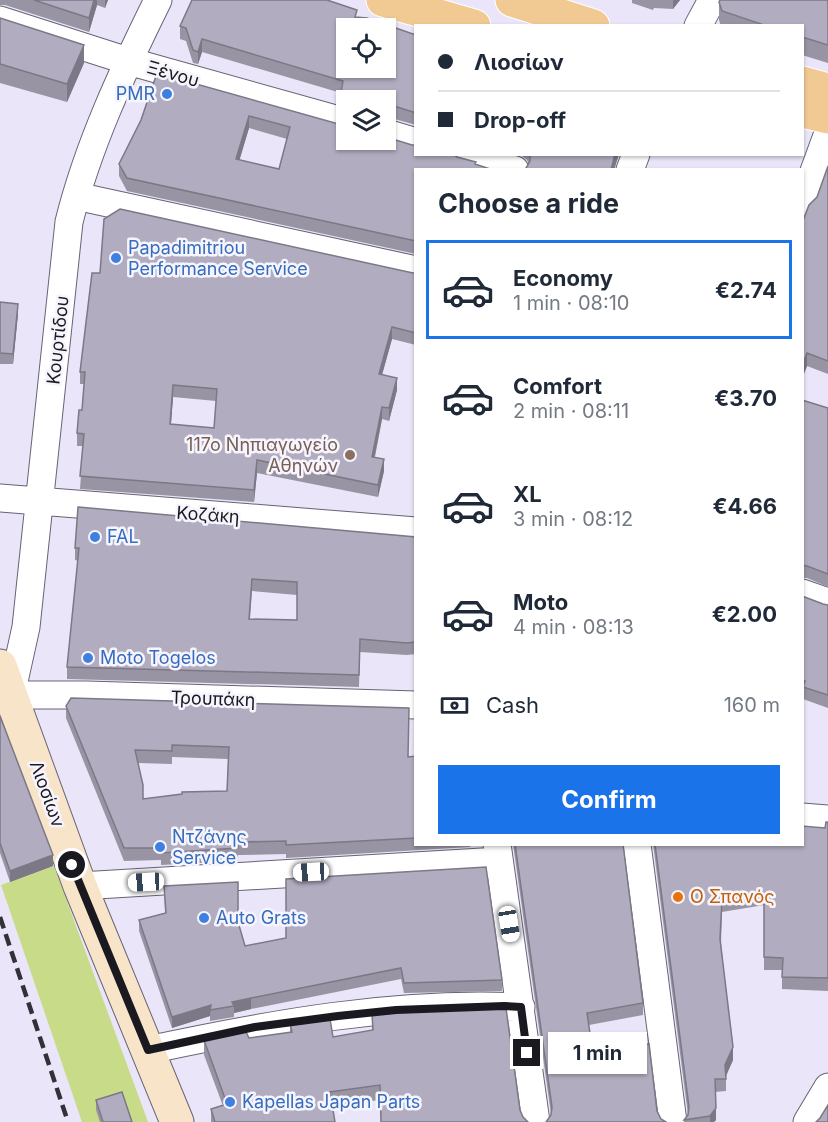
<!DOCTYPE html>
<meta charset="utf-8">
<style>
:root{--surface:#fff;--page:#f6f6f7;--text:#1f2937;--muted:#747a83;--line:#e0e1e3;--accent:#1a73e8}
body{margin:0;font-family:Inter,sans-serif;background:var(--page);color:var(--text);height:100vh;display:flex;flex-direction:column;font-size:22px;white-space:nowrap}
*{box-sizing:border-box;margin:0}
p{font-size:20px;color:var(--muted)}
.icon{flex:none;width:33px;height:33px;fill:none;stroke:currentColor;stroke-width:2;stroke-linecap:round;stroke-linejoin:round}
.map{position:relative;flex:1;overflow:hidden}
.side{position:absolute;left:414px;top:168px;width:390px;height:678px;display:flex;flex-direction:column;background:var(--surface);border-radius:0px;box-shadow:0 2px 4px #0004}
.side>*{flex:none}
.hud{position:absolute;left:414px;top:24px;width:390px;height:132px;border-radius:0px;box-shadow:0 2px 4px #0004;display:grid;align-content:center;height:132px;padding:0 24px;background:var(--surface)}
.tools{position:absolute;left:336px;top:18px;display:grid;gap:12px}
.tools a{display:grid;place-items:center;width:60px;height:60px;border-radius:0px;background:var(--surface);box-shadow:0 2px 4px #0004;font-size:30px}
.end{position:absolute;width:27px;height:27px;margin:-14px;border:8px solid #1b1920;background:#fff;box-shadow:0 0 0 3px #fff}
.from{border-radius:50%}
.bubble{position:absolute;height:42px;border-radius:0px;background:var(--surface);box-shadow:0 2px 4px #0004;font-size:20px;font-weight:700;line-height:42px;text-align:center}
.car{position:absolute;width:18px;height:36px;margin:-18px -9px;border-radius:8px;box-shadow:0 0 4px 2px #0007;background:linear-gradient(#fff 24%,#345 0 40%,#fff 0 76%,#345 0 86%,#fff 0)}
.hud b{display:flex;align-items:center;gap:21px;height:57px;font-size:22px}
.hud b+b{border-top:2px solid var(--line)}
.hud i{width:15px;height:15px;background:var(--text)}
ul{padding:0;list-style:none}
li{display:flex;align-items:center;gap:18px;height:99px;margin:0 12px 9px;padding:0 12px;border:3px solid transparent;border-radius:0px}
li div{flex:1}
li b{display:block;font-size:22px}
li em{font-style:normal;font-weight:700}
li.active{border-color:var(--accent)}
li>.icon{width:54px;height:54px;stroke-width:1.5}
h2{padding:0 24px;font-size:27px;line-height:72px}
.pay{display:flex;align-items:center;gap:15px;height:66px;padding:0 24px;font-size:22px}
.pay p{margin-inline-start:auto}
.primary-button{display:flex;gap:12px;margin-top:auto;padding:12px 24px}
.primary-button a{flex:1;height:69px;border-radius:0px;background:var(--accent);color:#fff;font-size:24px;font-weight:700;line-height:69px;text-align:center}
.map>svg:first-child{display:block}
.green{fill:#c8db88}
.lines{fill:none;stroke-linecap:round;stroke-linejoin:round}
.street-casing{stroke:#666374;stroke-width:29}
.secondary-casing{stroke:#666374;stroke-width:35}
.primary-casing{stroke:#fff;stroke-width:35}
.street{stroke:#fff;stroke-width:27}
.secondary{stroke:#f8e4c9;stroke-width:33}
.primary{stroke:#f1c993;stroke-width:33}
.rail{stroke:#323038;stroke-width:4.5;stroke-dasharray:12 6;stroke-linecap:butt}
.wall{fill:#9894a4;fill-rule:evenodd}
.shaded-wall{fill:#7c7886}
.building{fill:#b1acbf;stroke:#7c7886;stroke-width:1.5;fill-rule:evenodd}
.route{stroke:#1b1920;stroke-width:8}
.shop-dot{fill:#3f7fe0;stroke:#f6f5fd;stroke-width:2}
.education-dot{fill:#8d6e63;stroke:#f6f5fd;stroke-width:2}
.food-dot{fill:#e8710a;stroke:#f6f5fd;stroke-width:2}
.labels{text-anchor:middle;stroke-width:5;stroke-linejoin:round;paint-order:stroke}
.street-label{font-size:18px;fill:#1b1920;stroke:#f6f5fd}
.shop-label{font-size:18px;fill:#366cbe;stroke:#f6f5fd;text-anchor:start}
.education-label{font-size:18px;fill:#785e54;stroke:#f6f5fd;text-anchor:end}
.food-label{font-size:18px;fill:#c56008;stroke:#f6f5fd;text-anchor:start}
</style>
<div class="map">
<svg width="828" height="1122" viewBox="0 0 828 1122">
<rect width="100%" height="100%" fill="#eae5f9"/>
<path class="green" d="M54 866 148 1122H82L1 885Z"/>
<g class="lines">
<g class="street-casing">
<path id="street" d="M158 0C123 71 88 145 69 222L26 627 11 695H87L416 705
M0 20 128 61 346 122
M698 26 712 0
M386 133 416 142
M461 154 515 170
M630 170 636 154
M76 196 416 270
M802 204 828 133
M0 498 416 531
M802 593 828 602
M802 817 828 819
M497 844 536 1122
M637 844 673 1122
M80 886 499 861
M148 1050C270 1024 395 1001 521 1007
M807 1122 828 1087"/>
</g>
<g class="secondary-casing">
<path id="secondary" d="M0 666 80 886 177 1122"/>
</g>
<g class="primary-casing">
<path id="primary" d="M383 0 474 26
M512 0 593 26
M802 83 828 90
M802 111 828 117"/>
</g>
<use href="#street" class="street"/>
<use href="#secondary" class="secondary"/>
<use href="#primary" class="primary"/>
<path class="rail" d="M0 917 68 1122"/>
</g>
<path class="wall" d="M0 0H108L105 8 97 5 89 32 5 5H0Z
M630 0H680L673 9 654 8 653 10 632 3V0Z
M828 0V63L802 55V26H721L719 20V2Z
M357 17 416 35V125L391 118H386V100H346V107L341 104V93L202 52 198 64 193 63 186 41 180 39V26Z
M0 18 84 63 67 102 0 83Z
M157 73 342 125 416 170V254L127 191 119 176V164L141 120ZM249 128 287 139 279 169 239 160Z
M522 154H619L614 170H524L526 168 529 164 527 160 522 156Z
M828 166V374L807 366 802 379V223L817 197Z
M100 273H416V345L392 339 382 374 397 390 389 421 382 419 375 457 384 471 378 497 257 473 254 502 80 489 83 446H77V433L82 410 84 384H80V372ZM173 397 216 401 214 428 171 424Z
M0 302 18 314 13 364H0Z
M802 400 828 408V587L807 578H802Z
M416 537V654L407 655 360 652 359 687 67 679V667L78 561 75 560V548ZM252 591 297 595V620L250 619Z
M802 596 823 604 828 605V708L803 699Z
M66 706 408 757 416 756V844H472L470 847 286 858V854L238 855V861L161 865V860L124 861 66 718ZM172 757 228 759 227 791 143 799 138 763 172 764Z
M0 716 53 866 10 882 0 853Z
M828 822V991L782 989V970H764V905L722 912 721 943 733 1060 726 1076V1091L715 1092 716 1120 714 1122H684V1120L688 1115 653 844H802L825 828Z
M513 844H623L643 1003V1015L589 1025 551 1114Z
M164 886 238 922 245 946 502 980V991L404 993 401 979 251 1009 234 1013V1017L210 1021V1016L172 1028 139 931V920L165 913Z
M428 1009 380 1100 332 1106 335 1122H211V1109L223 1106 204 1055V1040L249 1038 290 1033V1024L333 1037 372 1030V1014Z
M96 1100 132 1122H100L96 1110Z"/>
<path class="shaded-wall" d="M94 0H97V5L89 32V18Z
M105 0H108L105 8Z
M673 0H680L673 9Z
M202 39V52L198 64V52Z
M84 45V63L67 102V84Z
M249 116V128L236 172V159Z
M615 154H619L614 170H611Z
M18 304V314L13 364V354Z
M392 327V339L379 386V374Z
M807 353V366L802 379V366Z
M397 378V390L389 421V408Z
M173 385V397L170 436V424Z
M382 407V419L372 469V457Z
M384 459V471L378 497V485Z
M257 460V473L254 502V490Z
M53 855V866L10 882V871Z
M251 998V1009L234 1013V1006L232 1002Z
M211 1005 210 1016 172 1028V1017Z
M733 1047V1060L725 1078V1065Z
M716 1108V1120L714 1122H710V1116Z"/>
<path class="building" d="M34 0H94L89 18Z
M192 0H327L357 10 355 17 367 18 416 35V113L391 105H386V100H358V99L341 92 343 81 202 39 198 52 193 50 186 28 180 26ZM346 28H386V68H346Z
M720 0H828V45L802 37V26H767L722 11 719 2Z
M0 18 84 45 67 84 0 64Z
M157 73 342 125H346V140H386V137L412 145H416V154H453L457 157 476 162 475 164 493 170H416V241L127 178 119 164 141 120ZM249 116 290 127 279 169 236 159Z
M530 154H615L611 170H524L526 168 530 161Z
M828 166V361L807 353 802 366V223L809 205 817 197Z
M120 209 413 273H416V333L392 327 379 374 397 378 389 408 382 407 372 457 384 459 378 485 257 460 254 490 80 476 84 434 77 433 79 410H82L85 372H80L92 273H100L104 219ZM173 385 217 389 214 428 170 424Z
M0 302 18 304 13 354 0 353Z
M802 400 828 408V574L807 566 802 565Z
M78 507 416 537V642L407 643 360 639 359 675 67 667 79 548H75ZM252 579 297 582V620L249 619Z
M802 596 823 604 828 605V695L803 687 805 681 802 680Z
M71 698 409 708 408 757 416 756V838L286 845V841L238 842V848L161 853V848H124L66 706ZM172 745 229 747 227 791 182 792V794L143 799V785L135 750 172 751Z
M0 716 53 855 10 871 0 843Z
M826 822H828V978L782 977 783 958 764 957V893L722 899 720 939 733 1047 725 1065 726 1079H715L716 1108 710 1116 684 1120 688 1115 689 1107 655 844H802V826L825 828Z
M515 844H623L643 1003 587 1013 593 1054 649 1044 657 1111 661 1119 666 1122H546L551 1115 552 1107Z
M486 867 502 980 404 983 401 968 251 998 232 1002 234 1006 210 1010 211 1005 172 1017 139 920 166 913 164 886 238 882V922L245 946 286 938V879Z
M506 1008 520 1110 523 1117 528 1122H381L380 1085 330 1092 335 1122H215L211 1109 227 1104 204 1040 246 1032 249 1038 292 1032 290 1024 330 1019 333 1037 373 1030 372 1014 428 1009Z
M122 1092 132 1122H103L96 1100Z
M828 1105V1122H816L820 1118Z"/>
<g class="lines">
<path class="route" d="M72 865 148 1050 255 1027 338 1016 396 1010 504 1006 521 1007 527 1053"/>
</g>
<g class="shop-dot">
<circle cx="167" cy="94" r="6"/>
<circle cx="116" cy="258" r="6"/>
<circle cx="95" cy="537" r="6"/>
<circle cx="88" cy="658" r="6"/>
<circle cx="160" cy="847" r="6"/>
<circle cx="204" cy="918" r="6"/>
<circle cx="230" cy="1102" r="6"/>
</g>
<circle class="education-dot" cx="350" cy="455" r="6"/>
<circle class="food-dot" cx="678" cy="897" r="6"/>
<g class="labels">
<g class="street-label">
<text transform="translate(173 74) rotate(16)" y="6">Ξένου</text>
<text transform="translate(58 340) rotate(-84)" y="6">Κουρτίδου</text>
<text transform="translate(208 515) rotate(4)" y="6">Κοζάκη</text>
<text transform="translate(213 699) rotate(2)" y="6">Τρουπάκη</text>
<text transform="translate(47 794) rotate(70)" y="6">Λιοσίων</text>
</g>
<g class="shop-label">
<text x="155" y="100" text-anchor="end">PMR</text>
<text x="128" y="254">Papadimitriou<tspan x="128" dy="21">Performance Service</tspan></text>
<text x="107" y="543">FAL</text>
<text x="100" y="664">Moto Togelos</text>
<text x="172" y="843">Ντζάνης<tspan x="172" dy="21">Service</tspan></text>
<text x="216" y="924">Auto Grats</text>
<text x="242" y="1108">Kapellas Japan Parts</text>
</g>
<g class="education-label">
<text x="338" y="451">117ο Νηπιαγωγείο<tspan x="338" dy="21">Αθηνών</tspan></text>
</g>
<g class="food-label">
<text x="690" y="903">Ο Σπανός</text>
</g>
</g>
</svg>
<div class="tools">
<a><svg class="icon" aria-label="locate" viewBox="0 0 24 24"><circle cx="12" cy="12" r="6"/><path d="M12 2v4M12 18v4M2 12h4M18 12h4"/></svg></a>
<a><svg class="icon" aria-label="layers" viewBox="0 0 24 24"><path d="M12 4l9 5-9 5-9-5zM3 14l9 5 9-5"/></svg></a>
</div>
<i class="end from" style="left:72px;top:865px"></i>
<i class="end" style="left:527px;top:1053px"></i>
<div class="bubble" style="left:548px;top:1032px;width:99px">1 min</div>
<i class="car" style="left:311px;top:872px;rotate:267deg"></i>
<i class="car" style="left:146px;top:882px;rotate:267deg"></i>
<i class="car" style="left:509px;top:924px;rotate:171deg"></i>
<div class="hud">
<b><i class="from"></i>Λιοσίων</b>
<b><i></i>Drop-off</b>
</div>
<section class="side">
<h2>Choose a ride</h2>
<ul>
<li class="active"><svg class="icon" aria-label="car" viewBox="0 0 24 24"><path d="M5 17H2v-5l4-1 3-4h7l3 4 3 1v5h-3M9 17h6M6 11h13"/><circle cx="7" cy="17" r="2"/><circle cx="17" cy="17" r="2"/></svg><div><b>Economy</b><p>1 min · 08:10</p></div><em>€2.74</em></li>
<li><svg class="icon" aria-label="car" viewBox="0 0 24 24"><path d="M5 17H2v-5l4-1 3-4h7l3 4 3 1v5h-3M9 17h6M6 11h13"/><circle cx="7" cy="17" r="2"/><circle cx="17" cy="17" r="2"/></svg><div><b>Comfort</b><p>2 min · 08:11</p></div><em>€3.70</em></li>
<li><svg class="icon" aria-label="car" viewBox="0 0 24 24"><path d="M5 17H2v-5l4-1 3-4h7l3 4 3 1v5h-3M9 17h6M6 11h13"/><circle cx="7" cy="17" r="2"/><circle cx="17" cy="17" r="2"/></svg><div><b>XL</b><p>3 min · 08:12</p></div><em>€4.66</em></li>
<li><svg class="icon" aria-label="car" viewBox="0 0 24 24"><path d="M5 17H2v-5l4-1 3-4h7l3 4 3 1v5h-3M9 17h6M6 11h13"/><circle cx="7" cy="17" r="2"/><circle cx="17" cy="17" r="2"/></svg><div><b>Moto</b><p>4 min · 08:13</p></div><em>€2.00</em></li>
</ul>
<div class="pay"><svg class="icon" aria-label="cash" viewBox="0 0 24 24"><path d="M3 7h18v10H3z"/><circle cx="12" cy="12" r="2"/></svg>Cash<p>160 m</p></div>
<div class="primary-button"><a>Confirm</a></div>
</section>
</div>
